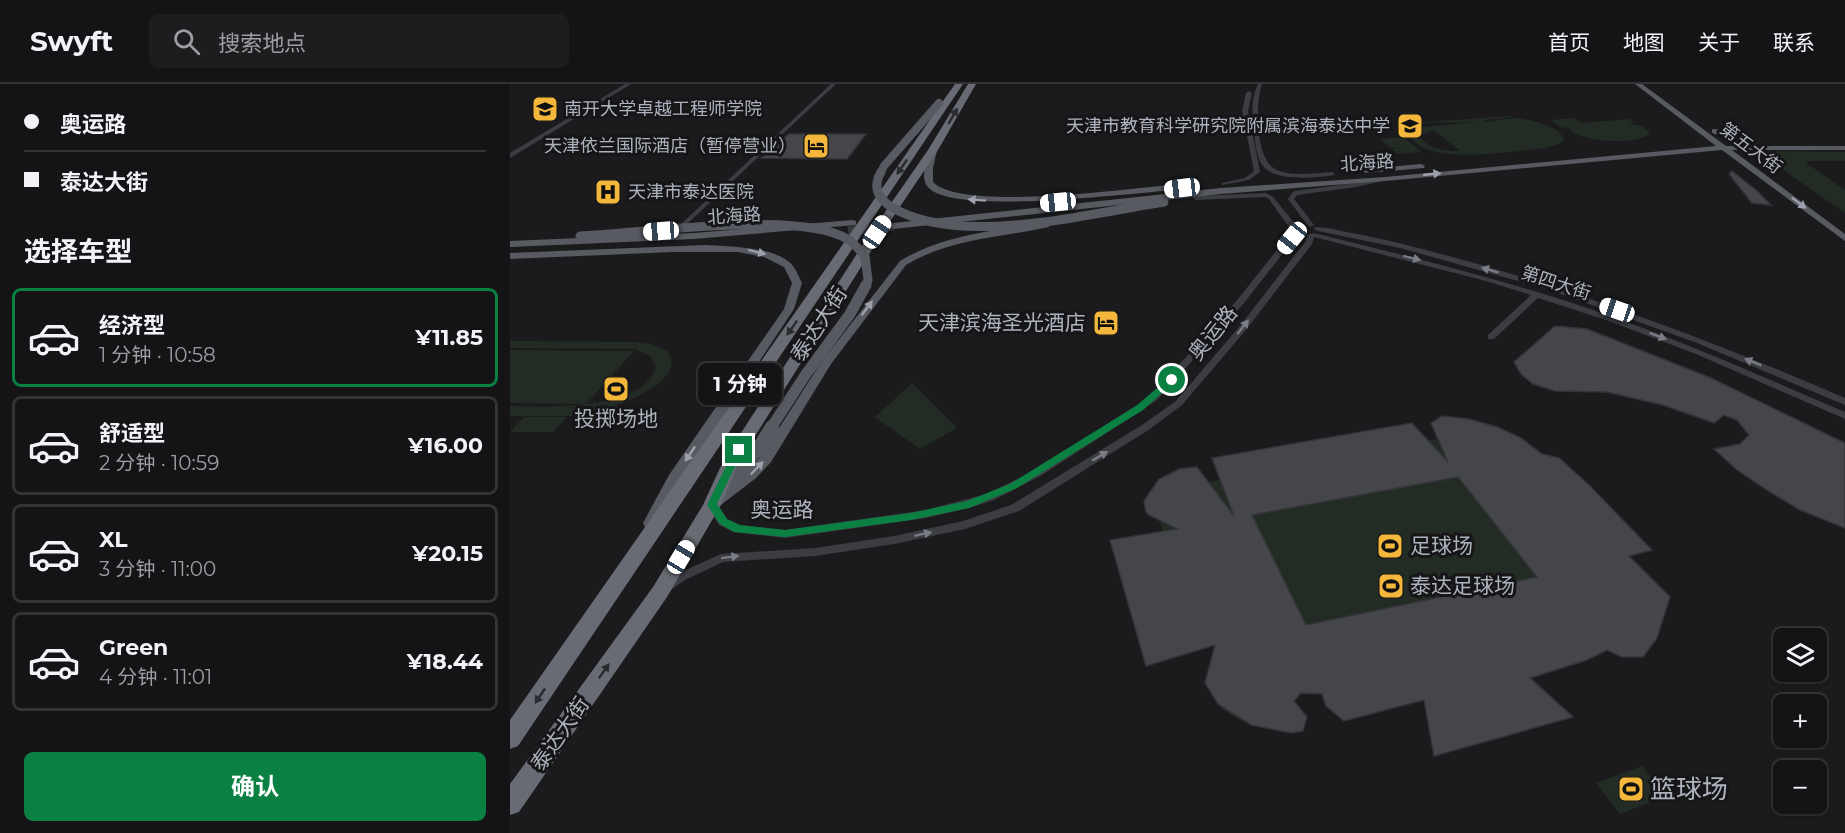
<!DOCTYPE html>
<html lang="zh">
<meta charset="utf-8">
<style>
:root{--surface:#141416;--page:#1d1d1f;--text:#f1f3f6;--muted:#9d9ea1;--line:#333335;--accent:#0b8043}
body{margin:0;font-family:Montserrat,"Noto Sans SC",sans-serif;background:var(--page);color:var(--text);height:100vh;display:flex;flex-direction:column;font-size:22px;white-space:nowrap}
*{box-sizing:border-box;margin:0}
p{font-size:20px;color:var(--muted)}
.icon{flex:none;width:33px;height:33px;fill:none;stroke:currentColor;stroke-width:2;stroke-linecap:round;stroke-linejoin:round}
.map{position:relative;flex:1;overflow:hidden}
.drawer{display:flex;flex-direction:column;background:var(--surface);width:510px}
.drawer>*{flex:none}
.banner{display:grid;align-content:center;height:132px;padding:0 24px;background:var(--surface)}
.buttons{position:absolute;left:1263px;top:544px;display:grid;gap:12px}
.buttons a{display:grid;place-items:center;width:54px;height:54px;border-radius:9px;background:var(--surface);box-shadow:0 2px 4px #0004,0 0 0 2px var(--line);font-size:30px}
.end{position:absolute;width:27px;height:27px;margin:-14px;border:8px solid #0b8043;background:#fff;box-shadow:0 0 0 3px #fff}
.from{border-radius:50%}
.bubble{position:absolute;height:42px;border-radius:9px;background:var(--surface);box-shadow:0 2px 4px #0004,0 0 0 2px var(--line);font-size:20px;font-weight:700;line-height:42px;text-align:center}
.car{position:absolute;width:18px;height:36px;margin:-18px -9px;border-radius:8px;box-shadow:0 0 4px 2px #0007;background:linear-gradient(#fff 24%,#345 0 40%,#fff 0 76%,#345 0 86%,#fff 0)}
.banner b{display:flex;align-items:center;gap:21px;height:57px;font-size:22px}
.banner b+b{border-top:2px solid var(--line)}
.banner i{width:15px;height:15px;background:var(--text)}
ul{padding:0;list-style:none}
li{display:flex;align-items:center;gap:18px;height:99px;margin:0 12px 9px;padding:0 12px;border:3px solid var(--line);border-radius:9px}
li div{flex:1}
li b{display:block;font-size:22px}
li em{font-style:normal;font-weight:700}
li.on{border-color:var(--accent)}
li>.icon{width:54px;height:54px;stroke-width:1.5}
h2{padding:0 24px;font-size:27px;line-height:72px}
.primary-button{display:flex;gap:12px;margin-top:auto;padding:12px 24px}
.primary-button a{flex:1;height:69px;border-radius:9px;background:var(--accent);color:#fff;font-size:24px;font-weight:700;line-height:69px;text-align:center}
header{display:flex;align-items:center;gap:36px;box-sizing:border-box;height:84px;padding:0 30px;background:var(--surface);border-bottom:2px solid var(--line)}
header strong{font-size:28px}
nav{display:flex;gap:33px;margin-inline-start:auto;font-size:21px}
.search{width:420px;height:54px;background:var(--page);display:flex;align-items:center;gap:15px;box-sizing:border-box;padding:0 21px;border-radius:9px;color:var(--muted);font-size:22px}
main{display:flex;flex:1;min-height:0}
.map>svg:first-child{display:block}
.green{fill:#222c24;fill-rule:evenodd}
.building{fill:#45464a;stroke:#353539;stroke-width:1.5;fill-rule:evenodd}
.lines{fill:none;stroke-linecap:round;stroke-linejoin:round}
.major-tunnel{stroke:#38393d;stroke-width:9;stroke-dasharray:9 4.5;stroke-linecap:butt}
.minor{fill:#3c3d42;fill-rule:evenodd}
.major{fill:#585a61;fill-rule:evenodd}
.highway{fill:#686b73;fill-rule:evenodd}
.major-bridge-far3{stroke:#585a61;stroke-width:8}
.major-bridge-far2{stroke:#585a61;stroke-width:9}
.major-bridge-far1{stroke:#585a61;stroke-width:11}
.major-bridge{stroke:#585a61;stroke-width:14}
.oneway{fill:#2a2b2f}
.oneway2{fill:#9ca0ab}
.oneway3{fill:#7a7d86}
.route{fill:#0b8043}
.labels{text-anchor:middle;stroke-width:6;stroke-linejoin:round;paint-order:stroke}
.far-poi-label{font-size:18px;fill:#adb2bd;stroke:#161618;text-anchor:start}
.far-street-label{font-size:18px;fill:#adb2bd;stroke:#161618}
.poi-label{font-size:21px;fill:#adb2bd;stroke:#161618;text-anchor:start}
.street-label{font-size:21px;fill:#adb2bd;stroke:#161618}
.near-poi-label{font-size:26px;fill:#adb2bd;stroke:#161618;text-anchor:start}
</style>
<header>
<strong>Swyft</strong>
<div class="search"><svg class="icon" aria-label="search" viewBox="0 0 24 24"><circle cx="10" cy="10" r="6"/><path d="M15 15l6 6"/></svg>搜索地点</div>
<nav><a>首页</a><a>地图</a><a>关于</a><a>联系</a></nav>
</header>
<main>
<section class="drawer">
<div class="banner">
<b><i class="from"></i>奥运路</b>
<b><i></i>泰达大街</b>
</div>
<h2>选择车型</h2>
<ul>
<li class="on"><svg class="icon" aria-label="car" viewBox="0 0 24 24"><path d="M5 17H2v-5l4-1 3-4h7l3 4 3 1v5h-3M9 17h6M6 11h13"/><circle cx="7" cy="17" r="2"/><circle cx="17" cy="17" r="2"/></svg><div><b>经济型</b><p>1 分钟 · 10:58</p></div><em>¥11.85</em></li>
<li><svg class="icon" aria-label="car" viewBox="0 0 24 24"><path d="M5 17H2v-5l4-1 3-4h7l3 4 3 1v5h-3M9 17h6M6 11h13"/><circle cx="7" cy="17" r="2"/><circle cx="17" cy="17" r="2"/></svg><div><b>舒适型</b><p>2 分钟 · 10:59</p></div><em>¥16.00</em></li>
<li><svg class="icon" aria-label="car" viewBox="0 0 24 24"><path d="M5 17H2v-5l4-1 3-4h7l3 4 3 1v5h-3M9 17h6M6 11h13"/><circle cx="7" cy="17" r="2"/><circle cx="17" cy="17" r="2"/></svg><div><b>XL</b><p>3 分钟 · 11:00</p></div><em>¥20.15</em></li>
<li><svg class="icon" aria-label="car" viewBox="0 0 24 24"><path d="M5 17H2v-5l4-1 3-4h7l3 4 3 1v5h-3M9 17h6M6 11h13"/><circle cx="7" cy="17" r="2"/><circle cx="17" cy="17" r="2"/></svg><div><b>Green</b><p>4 分钟 · 11:01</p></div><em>¥18.44</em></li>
</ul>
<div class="primary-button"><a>确认</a></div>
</section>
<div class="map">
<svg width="1335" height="749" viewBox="0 0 1335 749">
<rect width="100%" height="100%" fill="#1b1b1d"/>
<path class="green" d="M1000 32 1003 33 975 36 976 38C987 37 1004 32 1015 35 1025 37 1052 44 1054 56L1049 60 1036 64C1006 67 920 82 901 54L904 47 901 44 967 38 903 39ZM923 46 949 66V67C936 67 919 65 911 54L912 51Z
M1063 34 1071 39 1120 35 1125 38 1118 39 1133 43 1140 49C1128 62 1074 58 1061 47V43L1052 44 1041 36Z
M893 53 911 68 887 70 882 65 895 63 881 64 870 55Z
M1258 67 1335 68V77H1298L1296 79 1335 106V129L1252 71Z
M0 257 127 258 141 260 157 267C178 292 123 316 105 322L115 323 107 332H0V322C33 323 137 327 146 282L140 272 125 265 0 264Z
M0 266 124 267 76 320 0 319Z
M402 299 447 344 410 365 365 333Z
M932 332 1032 370 1049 374 1079 401 1142 466 1119 472 1160 513 1147 554 1133 573H1112L1096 566 1020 593 1063 633 924 672 914 616 834 637 816 622 812 610 791 609 784 618 797 633 793 647C767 651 725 640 707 619 702 613 699 605 695 599L702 572 722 565 717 557 636 582 600 456 652 447 650 436 636 428 634 417C648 397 660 380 687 383L696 398 710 396 702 374 902 339 918 356 928 355 931 352 925 348 921 339Z
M14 333H57L43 348H0Z
M1132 682 1157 712 1110 730 1086 699Z"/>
<path class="building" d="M279 50H356L337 75 251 74Z
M1222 87 1247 107 1261 121 1242 119 1219 90Z
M1045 242 1077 245 1201 294 1335 359V444L1290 426 1257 406 1227 386 1204 365 1230 360 1239 351 1227 336 1214 331 1204 339 1153 321 1097 308 1045 307 1023 300 1011 290 1004 278Z
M932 332 959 335 987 343 1011 354 1032 370 1049 374 1079 401 1142 466 1119 472 1160 513 1147 554 1133 573H1112L1097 566 1077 576 1020 594 1063 633 924 672 914 616 834 637 816 622 812 610 791 609 784 617 797 633 793 647 782 649 741 641 708 620 695 599 705 561 636 582 600 456 667 445 639 431 636 428 634 417 649 395 670 385 687 383 724 432 702 374 902 339 938 378 921 339ZM948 393 1027 493 796 541 742 431Z"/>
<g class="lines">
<path class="major-tunnel" d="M338 147 383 142"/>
<path class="minor" d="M115 0H121L0 74V69Z
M321 0H326L175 142H171V140Z
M748 0H752C745 19 745 77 767 86 783 93 805 89 822 88L825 90 824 91C806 94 765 98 753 82 746 73 745 57 744 46 742 30 741 14 748 0Z
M739 7 742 9 738 27 750 88 739 96 712 101V99L735 94 744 87 732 27 736 9Z
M875 93 878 95 877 96 846 103 787 111 784 115 804 141 800 143 798 142 778 115 783 108 785 107 846 99Z
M756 109 763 113 787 142V146H781L759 115 755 113 686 116 683 114 686 112Z
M805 143C816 143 827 146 837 148 864 153 890 159 916 166 1060 203 1199 255 1335 314V321L1187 259 1040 206 890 164 808 147 804 145Z
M782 147 789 149 734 219 647 316 532 391 484 416 459 424 416 434 275 454 224 448 209 441 196 421 202 417 206 418 217 435 230 441 275 446 416 426 476 410 524 387 641 312 728 215Z
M804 149C905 174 1005 198 1103 233 1182 261 1258 295 1335 328V335L1186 270 1096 236 1028 214 984 255H978V251L1021 211 976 197 804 153 802 160 735 247 672 321 640 345 509 427 455 445 384 460 305 472 213 478 175 496 161 506 157 508 153 506 151 503 153 500 167 490 211 470 305 464 384 452 453 437 501 421 632 341 666 317 729 243 795 158 798 150Z"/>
<path class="major" d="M1125 0H1132L1216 62H1335V66H1222L1335 150V157L1212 66 875 97 711 110 383 145 378 142 383 139 711 104 875 93 1206 62Z
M1205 45 1244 54C1232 60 1214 53 1202 49V45Z
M423 64 427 66 423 84V98C453 129 631 103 678 99L682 102 678 105C636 107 439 134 417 102 410 92 417 76 419 66Z
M911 80 915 82 914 84 856 89 852 87 856 85Z
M343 136 346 137V141L184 155 0 163V157L184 149Z
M536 138 539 139V143C490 154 441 154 396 181L321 280 261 378 246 394 207 424H197L195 421 214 404 212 401 214 398 242 364 247 363 254 367 243 380 251 372 312 277 390 177C435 150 485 147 536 138Z
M195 161C217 162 269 163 283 182 287 187 289 194 292 199L284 225 171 395 145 443H135L133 439 159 391 274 225 282 199 274 183 254 173 228 168H163L0 175V169Z"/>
<path class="highway" d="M445 0H453L8 662 0 665V636Z
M458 0H466L428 66 373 148 247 349 226 384 211 421 157 513 9 728 0 731V700L143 503 193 421 210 384 231 349 361 148 418 66Z"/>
<path class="major-bridge-far3" d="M370 90 374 82 429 19"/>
<path class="major-bridge-far2" d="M371 88C363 102 367 113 380 122 447 165 580 129 654 118
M70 152C130 150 291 125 339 156 345 160 350 167 355 172L358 196 356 202"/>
<path class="major-bridge-far1" d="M261 344 296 290 340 230 356 201"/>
<path class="major-bridge" d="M247 367 262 343"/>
</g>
<defs><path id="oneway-solid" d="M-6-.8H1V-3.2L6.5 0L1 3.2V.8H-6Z" transform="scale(1.5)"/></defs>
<g class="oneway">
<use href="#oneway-solid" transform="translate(443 32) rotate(-60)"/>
<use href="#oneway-solid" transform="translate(392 83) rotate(124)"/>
<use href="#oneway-solid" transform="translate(282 244) rotate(125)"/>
<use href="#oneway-solid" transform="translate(94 587) rotate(-55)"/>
<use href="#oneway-solid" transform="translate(30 612) rotate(124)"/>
</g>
<g class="oneway2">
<use href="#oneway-solid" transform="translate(922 90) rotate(-6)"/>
<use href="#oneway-solid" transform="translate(467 116) rotate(-176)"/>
<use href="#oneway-solid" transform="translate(1289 119) rotate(37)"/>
<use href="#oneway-solid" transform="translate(247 168) rotate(14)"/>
<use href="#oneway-solid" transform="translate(357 224) rotate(-53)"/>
<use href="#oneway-solid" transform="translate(180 370) rotate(124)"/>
<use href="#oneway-solid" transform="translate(247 384) rotate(-46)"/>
</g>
<g class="oneway3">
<use href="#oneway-solid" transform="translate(902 174) rotate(14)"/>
<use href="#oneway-solid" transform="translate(980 186) rotate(-163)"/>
<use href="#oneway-solid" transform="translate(733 243) rotate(-52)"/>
<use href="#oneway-solid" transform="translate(1148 252) rotate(21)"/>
<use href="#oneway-solid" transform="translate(1243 278) rotate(-158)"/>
<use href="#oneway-solid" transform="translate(590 372) rotate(-31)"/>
<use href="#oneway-solid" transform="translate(413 450) rotate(-12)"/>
<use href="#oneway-solid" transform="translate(220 473) rotate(-7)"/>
</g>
<path class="route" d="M659 294 666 296 633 326 507 404 459 424 401 436 275 453 224 448 210 440 197 421 224 366 229 363 233 366 207 420 217 435 230 441 275 446 401 429 457 417 500 400 626 322Z"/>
<defs>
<g id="university-square" transform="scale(1.35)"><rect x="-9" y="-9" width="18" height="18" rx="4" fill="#f4b73b" stroke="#161618"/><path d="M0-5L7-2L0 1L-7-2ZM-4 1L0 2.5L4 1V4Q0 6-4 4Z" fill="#111"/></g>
<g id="school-square" transform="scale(1.35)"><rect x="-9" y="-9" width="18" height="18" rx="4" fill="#f4b73b" stroke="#161618"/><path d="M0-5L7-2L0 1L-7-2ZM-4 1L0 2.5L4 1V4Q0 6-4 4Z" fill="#111"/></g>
<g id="hotel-square" transform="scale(1.35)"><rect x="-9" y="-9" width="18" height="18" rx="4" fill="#f4b73b" stroke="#161618"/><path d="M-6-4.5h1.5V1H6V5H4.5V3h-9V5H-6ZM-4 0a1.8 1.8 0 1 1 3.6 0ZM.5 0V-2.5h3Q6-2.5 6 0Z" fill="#111"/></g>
<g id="hospital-square" transform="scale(1.35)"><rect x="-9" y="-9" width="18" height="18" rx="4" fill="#f4b73b" stroke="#161618"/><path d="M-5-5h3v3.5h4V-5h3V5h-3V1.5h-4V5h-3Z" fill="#111"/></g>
<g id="stadium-square" transform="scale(1.35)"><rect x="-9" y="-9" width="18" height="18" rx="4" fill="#f4b73b" stroke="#161618"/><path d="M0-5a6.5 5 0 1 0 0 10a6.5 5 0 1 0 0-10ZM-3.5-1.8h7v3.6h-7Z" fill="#111"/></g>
</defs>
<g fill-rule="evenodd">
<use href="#university-square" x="35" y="25"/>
<use href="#school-square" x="900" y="42"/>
<use href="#hotel-square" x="306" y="62"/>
<use href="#hospital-square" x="98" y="108"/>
<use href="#hotel-square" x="596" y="239"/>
<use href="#stadium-square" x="106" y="305"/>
<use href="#stadium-square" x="880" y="462"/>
<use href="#stadium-square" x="881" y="502"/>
<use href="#stadium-square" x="1121" y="705"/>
</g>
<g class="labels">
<g class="far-poi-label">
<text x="54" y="31">南开大学卓越工程师学院</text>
<text x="880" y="48" text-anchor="end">天津市教育科学研究院附属滨海泰达中学</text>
<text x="286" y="68" text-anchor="end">天津依兰国际酒店（暂停营业）</text>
<text x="118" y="114">天津市泰达医院</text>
</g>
<g class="far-street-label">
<text transform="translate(1241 64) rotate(37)" y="6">第五大街</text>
<text transform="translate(857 79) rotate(-4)" y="6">北海路</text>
<text transform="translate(224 132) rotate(-4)" y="6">北海路</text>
<text transform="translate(1046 199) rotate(18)" y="6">第四大街</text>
</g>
<g class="poi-label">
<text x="576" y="246" text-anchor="end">天津滨海圣光酒店</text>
<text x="106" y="342" text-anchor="middle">投掷场地</text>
<text x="900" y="469">足球场</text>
<text x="900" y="509">泰达足球场</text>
</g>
<g class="street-label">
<text transform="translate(309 240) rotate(-57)" y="7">泰达大街</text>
<text transform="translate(703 249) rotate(-51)" y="7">奥运路</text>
<text x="272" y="433">奥运路</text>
<text transform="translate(50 650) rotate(-55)" y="7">泰达大街</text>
</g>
<g class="near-poi-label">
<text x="1140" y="714">篮球场</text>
</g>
</g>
</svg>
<div class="buttons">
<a><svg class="icon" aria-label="layers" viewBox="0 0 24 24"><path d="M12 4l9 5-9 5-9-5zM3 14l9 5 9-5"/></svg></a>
<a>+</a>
<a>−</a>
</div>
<i class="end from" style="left:662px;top:296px"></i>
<i class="end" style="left:229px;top:366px"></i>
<div class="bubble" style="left:188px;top:279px;width:84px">1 分钟</div>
<i class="car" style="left:672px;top:104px;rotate:263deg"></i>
<i class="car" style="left:548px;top:118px;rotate:264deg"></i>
<i class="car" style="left:151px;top:147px;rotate:266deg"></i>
<i class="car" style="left:367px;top:148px;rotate:34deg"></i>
<i class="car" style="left:782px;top:154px;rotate:219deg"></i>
<i class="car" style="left:1107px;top:226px;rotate:289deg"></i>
<i class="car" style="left:171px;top:473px;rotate:31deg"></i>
</div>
</main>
